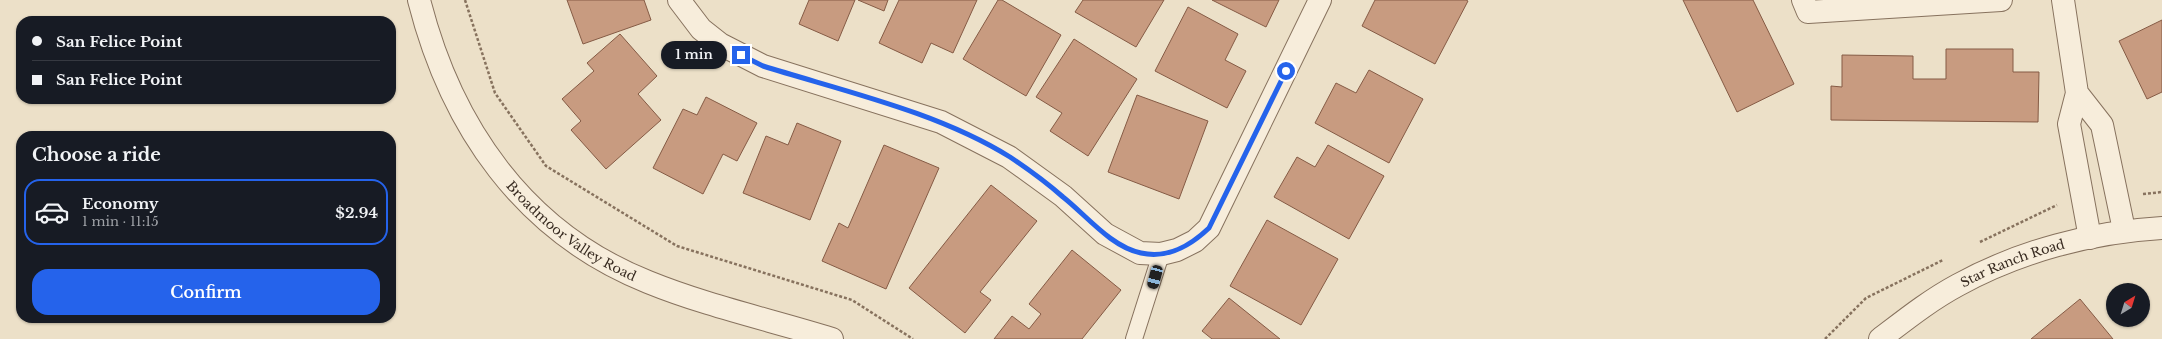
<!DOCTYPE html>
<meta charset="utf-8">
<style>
:root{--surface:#171b24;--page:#20242c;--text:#f1f3f6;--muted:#9ea1a6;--line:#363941;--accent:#2563eb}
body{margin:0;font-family:"Libre Baskerville",serif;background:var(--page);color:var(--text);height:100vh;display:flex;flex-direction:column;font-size:15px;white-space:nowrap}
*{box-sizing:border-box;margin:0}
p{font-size:13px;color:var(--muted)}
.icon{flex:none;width:22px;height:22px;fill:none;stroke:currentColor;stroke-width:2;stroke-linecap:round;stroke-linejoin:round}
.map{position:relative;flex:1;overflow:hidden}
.side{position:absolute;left:16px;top:131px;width:380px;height:192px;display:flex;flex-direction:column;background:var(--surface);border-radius:16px;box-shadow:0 1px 3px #0004}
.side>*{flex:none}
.hud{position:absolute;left:16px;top:16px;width:380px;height:88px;border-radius:16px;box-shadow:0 1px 3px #0004;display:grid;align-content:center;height:88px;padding:0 16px;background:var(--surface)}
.needle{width:26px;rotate:38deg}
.controls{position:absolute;left:2106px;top:283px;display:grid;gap:8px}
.controls a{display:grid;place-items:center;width:44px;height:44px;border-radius:50%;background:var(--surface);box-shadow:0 1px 3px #0004;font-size:20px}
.end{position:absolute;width:18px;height:18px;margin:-9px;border:5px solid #2563eb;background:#fff;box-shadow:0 0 0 2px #fff}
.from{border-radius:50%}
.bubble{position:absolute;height:28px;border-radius:14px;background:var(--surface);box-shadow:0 1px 3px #0004;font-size:13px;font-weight:600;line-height:28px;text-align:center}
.car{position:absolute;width:12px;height:24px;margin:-12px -6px;border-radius:5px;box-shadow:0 0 3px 1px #0007;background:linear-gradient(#222 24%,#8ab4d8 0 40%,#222 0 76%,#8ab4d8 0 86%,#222 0)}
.hud b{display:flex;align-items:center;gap:14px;height:38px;font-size:15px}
.hud b+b{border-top:1px solid var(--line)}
.hud i{width:10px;height:10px;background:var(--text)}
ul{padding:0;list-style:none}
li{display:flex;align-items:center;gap:12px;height:66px;margin:0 8px 6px;padding:0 8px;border:2px solid var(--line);border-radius:16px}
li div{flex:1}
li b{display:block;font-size:15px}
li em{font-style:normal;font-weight:600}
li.on{border-color:var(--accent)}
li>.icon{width:36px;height:36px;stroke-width:1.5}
h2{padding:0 16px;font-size:18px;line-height:48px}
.action{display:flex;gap:8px;margin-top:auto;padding:8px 16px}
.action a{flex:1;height:46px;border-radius:16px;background:var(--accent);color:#fff;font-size:16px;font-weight:600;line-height:46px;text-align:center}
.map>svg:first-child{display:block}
.building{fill:#c89b80;stroke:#855b45}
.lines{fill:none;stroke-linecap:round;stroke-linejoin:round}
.service-casing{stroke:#87725e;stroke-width:18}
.minor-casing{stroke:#87725e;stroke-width:24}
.tertiary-casing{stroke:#87725e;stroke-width:24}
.path{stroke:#87725e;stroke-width:2.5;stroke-dasharray:3 2;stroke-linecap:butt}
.service{stroke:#f7eddb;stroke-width:16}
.minor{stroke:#f7eddb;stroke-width:22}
.tertiary{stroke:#f7eddb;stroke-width:22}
.route{stroke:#2563eb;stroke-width:5}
.labels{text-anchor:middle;stroke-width:3;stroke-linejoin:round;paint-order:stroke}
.street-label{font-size:13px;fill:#382b21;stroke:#f4ead7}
</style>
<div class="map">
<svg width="2162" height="339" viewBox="0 0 2162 339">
<rect width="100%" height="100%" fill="#ece0c8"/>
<path class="building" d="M567 0H644L651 20 583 44Z
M809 0H855L838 41 799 24Z
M858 0H888L884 11Z
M899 0H977L953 53 931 43 922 63 879 43Z
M998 0H1002L1061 35 1026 96 963 59Z
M1083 0H1164L1136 47 1075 12Z
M1212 0H1279L1266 27Z
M1375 0H1466L1468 1 1435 64 1362 26Z
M1683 0H1753L1794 84 1737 112Z
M1188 7 1238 34 1225 60 1246 71 1227 108 1155 71Z
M2162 20V92L2147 99 2119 41Z
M620 34 657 76 638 94 661 120 606 169 571 130 581 121 562 99 594 71 587 63Z
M1074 39 1137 79 1088 156 1050 131 1062 113 1036 97Z
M1946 49H2013V72H2039L2038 122 1831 120V86L1842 87V55L1913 56V79H1946Z
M1369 70 1423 99 1389 163 1315 123 1336 83 1356 93Z
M1137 95 1208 121 1179 199 1108 172Z
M706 97 757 123 737 161 723 154 703 194 653 168 683 109 697 115Z
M797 123 841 141 810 220 743 193 766 136 788 145Z
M884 145 939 168 886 289 822 261 839 223 848 228Z
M1328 145 1384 176 1349 239 1274 197 1297 157 1315 167Z
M991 185 1037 221 980 292 991 300 965 333 909 288Z
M1267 220 1338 259 1301 325 1230 286Z
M1072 250 1121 290 1082 339H994L1012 316 1029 329 1041 314 1029 304Z
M1229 298 1280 339H1212L1202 331Z
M2080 299 2113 339H2031Z"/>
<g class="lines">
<g class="service-casing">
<path id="service" d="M1134 339 1161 254"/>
</g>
<g class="minor-casing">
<path id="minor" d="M679 0 701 29 720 44 763 66 941 122 1009 157 1063 196 1105 234 1140 253 1161 254 1177 250 1195 241 1209 228 1320 0
M1803 0 1808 12 2001 0
M2063 0 2077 93 2069 124 2090 238
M2077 93 2102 125 2124 230"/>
</g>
<g class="tertiary-casing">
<g id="tertiary">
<path id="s1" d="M419 0C451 126 523 232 648 282 707 306 771 320 832 339"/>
<path id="s2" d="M1880 339C1905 320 1930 300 1958 285 2020 251 2092 232 2162 228"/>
</g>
</g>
<path class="path" d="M465 0 495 93 546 166 677 246 852 300 913 339
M2143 194 2162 192
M1980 242 2057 205
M1825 339 1866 298 1943 260"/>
<use href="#service" class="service"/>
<use href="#minor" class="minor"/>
<use href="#tertiary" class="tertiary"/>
</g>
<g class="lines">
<path class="route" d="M741 55 763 66C843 91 938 112 1010 157 1028 169 1047 183 1063 197 1086 215 1111 247 1141 253 1168 259 1190 246 1209 228L1286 71"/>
</g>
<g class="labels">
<g class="street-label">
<text dy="5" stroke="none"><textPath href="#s1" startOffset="285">Broadmoor Valley Road</textPath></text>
<text dy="5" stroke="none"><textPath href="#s2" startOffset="154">Star Ranch Road</textPath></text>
</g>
</g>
</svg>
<div class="controls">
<a><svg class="needle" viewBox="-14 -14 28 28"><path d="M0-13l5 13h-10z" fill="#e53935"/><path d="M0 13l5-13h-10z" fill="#9ea1a6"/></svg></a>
</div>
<i class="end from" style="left:1286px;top:71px"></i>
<i class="end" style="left:741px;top:55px"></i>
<div class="bubble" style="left:661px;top:41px;width:66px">1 min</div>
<i class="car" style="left:1155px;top:277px;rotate:195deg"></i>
<div class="hud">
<b><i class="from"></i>San Felice Point</b>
<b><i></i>San Felice Point</b>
</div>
<section class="side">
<h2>Choose a ride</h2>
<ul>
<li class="on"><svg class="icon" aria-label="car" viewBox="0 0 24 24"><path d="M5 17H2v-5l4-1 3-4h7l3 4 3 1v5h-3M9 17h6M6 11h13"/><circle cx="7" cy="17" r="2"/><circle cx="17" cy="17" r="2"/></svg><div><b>Economy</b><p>1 min · 11:15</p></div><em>$2.94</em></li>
</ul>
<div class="action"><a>Confirm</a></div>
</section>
</div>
